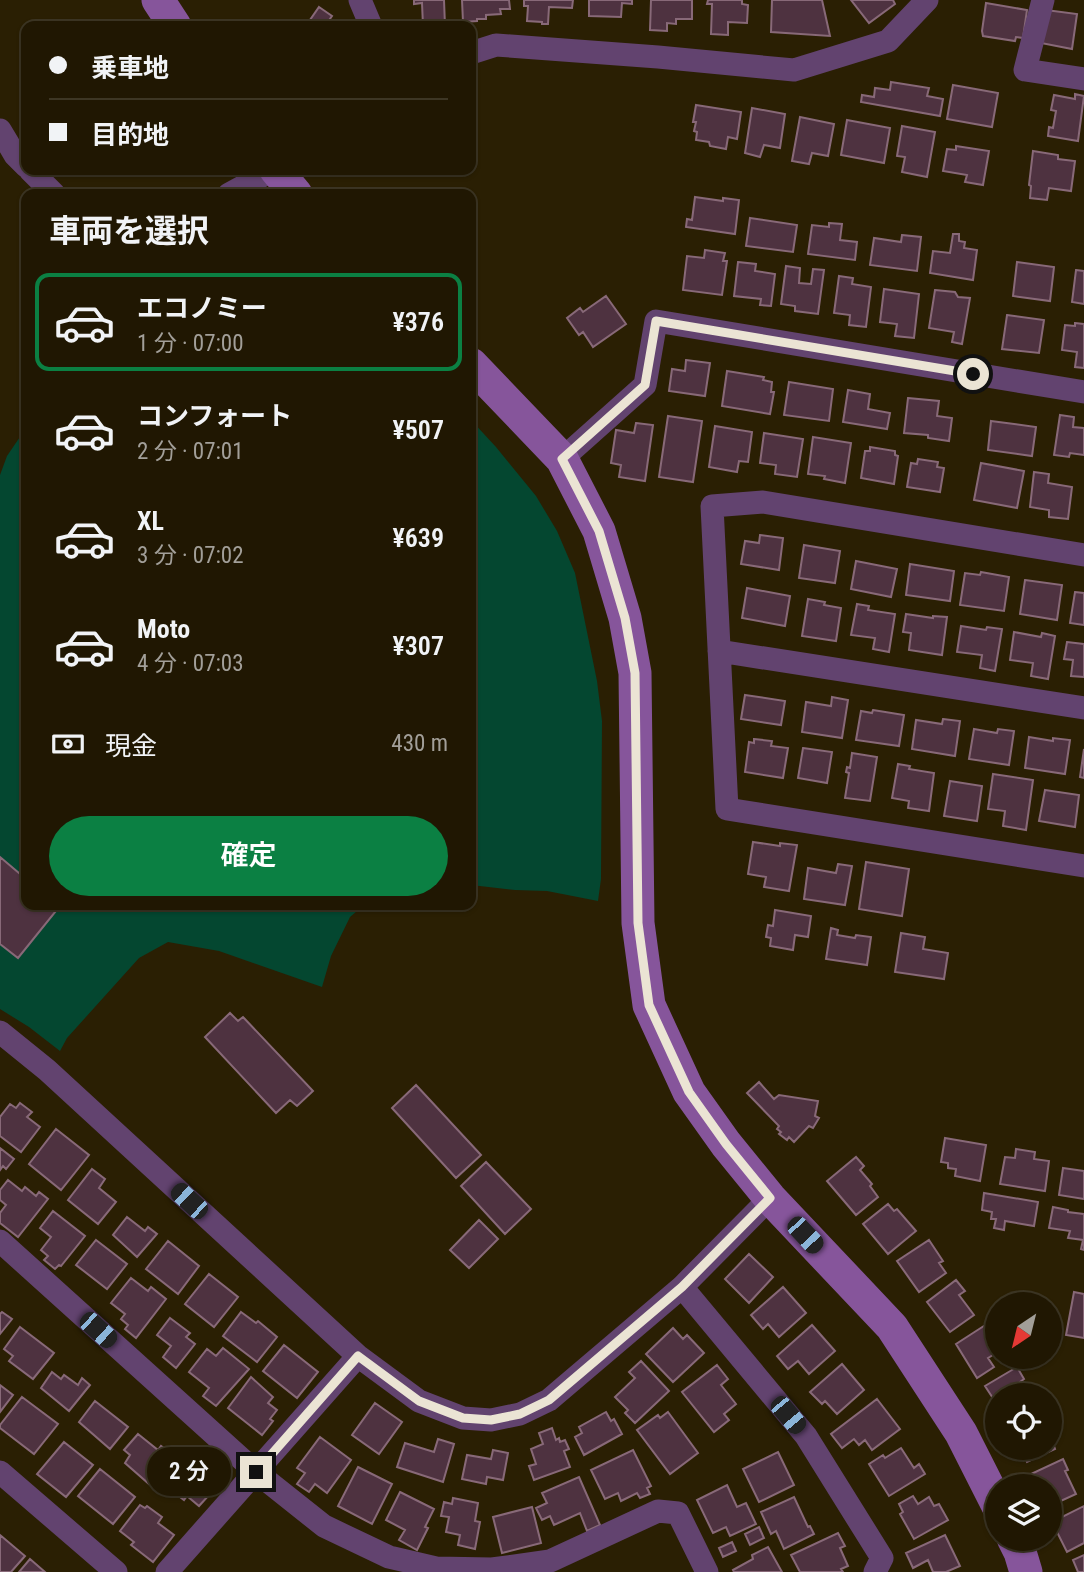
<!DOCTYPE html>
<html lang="ja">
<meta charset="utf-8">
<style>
:root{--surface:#201702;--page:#2d2411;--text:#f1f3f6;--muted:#a29f99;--line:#3d3624;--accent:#0b8043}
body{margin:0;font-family:"Roboto Condensed","Noto Sans JP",sans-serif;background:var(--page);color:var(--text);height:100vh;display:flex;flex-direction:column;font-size:26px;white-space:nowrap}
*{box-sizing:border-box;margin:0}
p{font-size:23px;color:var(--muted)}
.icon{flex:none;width:38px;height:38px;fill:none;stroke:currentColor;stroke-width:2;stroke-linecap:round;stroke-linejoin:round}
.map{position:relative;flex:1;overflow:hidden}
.drawer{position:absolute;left:21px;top:189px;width:455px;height:721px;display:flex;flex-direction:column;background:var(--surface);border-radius:14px;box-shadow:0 2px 5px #0004,0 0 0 2px var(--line)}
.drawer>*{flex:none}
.top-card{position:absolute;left:21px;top:21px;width:455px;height:154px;border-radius:14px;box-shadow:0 2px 5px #0004,0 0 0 2px var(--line);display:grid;align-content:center;height:154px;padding:0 28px;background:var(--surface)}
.needle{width:46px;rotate:215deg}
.tools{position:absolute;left:985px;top:1292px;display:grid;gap:14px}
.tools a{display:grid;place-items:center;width:77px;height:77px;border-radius:50%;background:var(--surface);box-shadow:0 2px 5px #0004,0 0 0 2px var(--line);font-size:35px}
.end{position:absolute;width:32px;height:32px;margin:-16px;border:9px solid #ebe4d4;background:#111;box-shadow:0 0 0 4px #111}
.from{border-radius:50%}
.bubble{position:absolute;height:49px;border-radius:24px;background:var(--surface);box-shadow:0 2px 5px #0004,0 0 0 2px var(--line);font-size:23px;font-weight:600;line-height:49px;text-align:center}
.car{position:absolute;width:21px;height:42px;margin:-21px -10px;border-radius:9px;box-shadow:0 0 5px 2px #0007;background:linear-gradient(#222 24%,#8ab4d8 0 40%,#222 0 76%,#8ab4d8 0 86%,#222 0)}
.top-card b{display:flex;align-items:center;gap:24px;height:66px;font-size:26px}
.top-card b+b{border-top:2px solid var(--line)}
.top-card i{width:18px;height:18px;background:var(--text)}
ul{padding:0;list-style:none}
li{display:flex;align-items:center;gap:21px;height:98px;margin:0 14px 10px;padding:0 14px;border:4px solid transparent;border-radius:14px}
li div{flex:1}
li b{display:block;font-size:26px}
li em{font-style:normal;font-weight:600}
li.on{border-color:var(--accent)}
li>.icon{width:63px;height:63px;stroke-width:1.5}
h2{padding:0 28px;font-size:32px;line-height:84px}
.pay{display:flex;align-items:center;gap:18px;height:77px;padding:0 28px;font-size:26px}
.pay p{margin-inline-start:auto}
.primary-button{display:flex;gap:14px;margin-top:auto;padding:14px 28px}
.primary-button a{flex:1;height:80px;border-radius:42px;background:var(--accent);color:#fff;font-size:28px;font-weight:600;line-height:80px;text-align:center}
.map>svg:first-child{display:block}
.green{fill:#044730}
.building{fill:#4e3240;stroke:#886978;stroke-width:2}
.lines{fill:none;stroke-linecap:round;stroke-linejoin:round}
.street{stroke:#62436f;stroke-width:23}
.secondary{stroke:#86559b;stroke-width:33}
.route{stroke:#ebe4d4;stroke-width:9}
</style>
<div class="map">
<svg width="1084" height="1572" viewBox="0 0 1084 1572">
<rect width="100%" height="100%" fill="#2a1f03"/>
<path class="green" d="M471 420 496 447 536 496 557 531 575 573 597 681 602 721 601 879 598 901 547 891 515 890 471 885Z
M26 428V905H364L350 917 331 956 322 987 219 951 168 942 139 958 67 1038 60 1051 29 1027 0 1009V475L7 456Z"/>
<path class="building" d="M414 0H444L445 26H423L422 3 414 4Z
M462 0H509L510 9H500L501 14 486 15V19H477V21L463 22Z
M524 0H573L572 8 549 7 548 24H542V22L527 21 528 6H524Z
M589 0H632V4L622 3 621 17 589 16Z
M651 0H692V19H676V24L667 23V31L650 30Z
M708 0H742V4L748 5 747 23 728 22V35L711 34 712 4H707Z
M772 0H822L830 36 771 32Z
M851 0H893L895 4 869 23Z
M986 3 1027 10 1023 38 1016 37 1015 41 983 36 982 31Z
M319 7 332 16 325 26H315L317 24 310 20Z
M1046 10 1077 14 1072 49 1041 43Z
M891 82 929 88 927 96 943 99 940 116 861 102 862 95 874 97 875 88 890 90Z
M953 85 998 93 992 127 947 119Z
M1075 94 1084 96 1078 141 1048 136 1049 127 1053 128 1056 111 1051 110 1054 95 1075 99Z
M696 105 741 112 737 139 728 137 726 149 710 146 709 142 696 140 697 132 694 131 696 122H693Z
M752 108 785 114 780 148 764 145 760 157 745 153Z
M800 117 834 124 828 156 812 153 809 164 792 161Z
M847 120 890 128 884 163 841 155Z
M902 126 935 132 927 177 902 172 905 157 897 156Z
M956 146 989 151 983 185 965 182 967 175 943 171 947 149 956 150Z
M1033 151 1058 155V159L1075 161 1071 191 1049 188 1047 200 1030 198 1031 186 1029 185Z
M695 197 723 201V198L739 200 735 234 686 227 687 219 692 220Z
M750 218 797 225 793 252 746 246Z
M829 223 842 224 840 240 857 242 855 260 808 254 812 225 829 227Z
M953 234H959V241L965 242 964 248 977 250 973 280 930 273 933 251 950 253Z
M902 235 921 237 917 271 870 265 874 238 901 242Z
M705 250 725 253 723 261H727L722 295 683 290 687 256 704 258Z
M738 262 756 264 755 271 775 274 771 306 760 305 761 299 734 296Z
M1017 262 1054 267 1050 301 1013 296Z
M786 266 800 268 799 283 811 284 813 269 824 270 818 314 795 311V306L781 304Z
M1076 270 1084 271V304L1072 302Z
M839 276 853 278 852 284 871 287 866 327 849 325 850 315 834 313Z
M884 289 919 294 914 338 895 336 897 324 880 322Z
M935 290 955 292 958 297 970 298 962 344 952 342 954 332 929 328Z
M606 296 626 324 593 347 583 332 579 335 567 318 580 308 583 312Z
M1007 315 1044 320 1039 353 1002 349Z
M1075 323 1084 324V368L1075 367 1077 352 1062 350 1065 325 1075 326Z
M686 360 710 363 705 396 669 391 672 369 685 371Z
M727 371 764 377 763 380 772 382 771 392H774L770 414 722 406Z
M789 382 833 389 829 421 784 415Z
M848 390 870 394 868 409 890 413 887 429 843 422Z
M908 398 939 401 937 416 952 418 949 441 928 438V435L904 433Z
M1060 415 1074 417 1073 427 1084 428V455L1070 453 1069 457 1054 455Z
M668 416 702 421 693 482 659 477Z
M991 421 1036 427 1032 456 988 450Z
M636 423 653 425 645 481 619 477 621 465 611 463 616 430 634 433Z
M715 426 752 432 748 462 739 461 737 472 709 467Z
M764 433 803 439 797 477 775 474 776 465 760 463Z
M813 437 851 443 845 483 824 479 825 476 808 474Z
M870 447 895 451V455L898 456 894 484 861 478 865 451H870Z
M918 459 938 462 937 467 944 468 940 492 907 487 911 463 917 464Z
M981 463 1024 471 1017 508 974 500Z
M1034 472 1049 474 1048 483 1072 487 1068 519 1049 517V510L1030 507Z
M760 535 783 538 779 570 741 564 745 541 759 543Z
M804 545 840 551 835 583 799 578Z
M856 561 897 569 891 597 851 589Z
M910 564 954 571 950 601 906 595Z
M981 572 1009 577 1004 611 960 605 965 573 980 575Z
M1025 580 1062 585 1057 620 1020 614Z
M747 588 790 596 785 626 742 618Z
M1075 592 1084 593V625L1070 623Z
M808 599 825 602 824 605 841 608 836 641 802 636Z
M857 604 869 606 868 610 895 614 889 652 873 649 875 638 851 635Z
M906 614 933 618V616L947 617 942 655 909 650 911 633 903 632Z
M961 626 986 630 987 627 1002 629 995 671 980 668 982 655 957 652Z
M1014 632 1041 637 1042 633 1055 636 1048 679 1031 676 1033 663 1010 660Z
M1067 642 1084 644V677L1071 676 1073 660 1064 659Z
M745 695 785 701 781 725 741 719Z
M832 697 848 700 842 738 802 732 806 702 831 706Z
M873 710 904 715 899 746 856 740 861 711 872 713Z
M943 719 960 721 955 756 912 749 916 720 942 724Z
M974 729 997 733 998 729 1014 731 1009 765 969 759Z
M1029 737 1053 741V738L1070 740 1065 774 1025 768Z
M754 739 772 741 771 746 788 748 783 778 745 772 749 742 754 743Z
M803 748 832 752 827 783 798 778Z
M1084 749V778L1080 777Z
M852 753 877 757 870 801 845 798 849 773 846 772 847 767 850 768Z
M898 764 910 766 909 769 934 773 929 811 908 808 909 801 892 798Z
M993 774 1033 780 1026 830 1003 826 1005 811 988 809Z
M950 781 982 786 977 821 944 816Z
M1045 790 1079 795 1075 827 1039 821Z
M753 842 780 846V843L797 845 789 891 764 887 766 877 748 874Z
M0 857 26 879V905L60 906 18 958 0 944Z
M866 862 909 869 902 916 859 909Z
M838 864 852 866 845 905 804 899 808 868 836 873Z
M775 910 811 916 808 937 795 935 793 950 770 946 771 938 766 937 768 925 773 926Z
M831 928 838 930 837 935 855 938 856 935 871 937 867 965 826 959Z
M901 933 925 937 923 949 948 953 944 979 895 972Z
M230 1013 238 1021 243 1017 313 1091 297 1106 290 1100 276 1113 205 1037Z
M759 1082 774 1099 779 1095 818 1101 815 1116 819 1118 813 1128 809 1126 794 1142 789 1137 787 1140 779 1134 781 1132 777 1129 779 1126 747 1093Z
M416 1085 481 1155 456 1178 392 1108Z
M20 1103 32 1112 27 1117 40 1127 21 1152 0 1136V1117L10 1104 16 1108Z
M56 1129 89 1155 61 1190 29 1164Z
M945 1138 986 1145 980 1181 955 1176 956 1169 948 1168V1163L941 1162Z
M0 1148 14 1159 6 1169 3 1166 0 1170Z
M1016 1149 1035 1152 1034 1159 1049 1161 1045 1191 1000 1184 1005 1157 1015 1158Z
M856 1157 864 1166 860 1170 872 1184 870 1186 878 1197 856 1215 827 1181Z
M486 1162 531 1209 505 1234 461 1186Z
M1063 1168 1084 1171V1199L1059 1195Z
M92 1169 105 1179 99 1188 116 1202 98 1224 68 1200Z
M8 1180 22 1191 25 1187 36 1196 39 1192 48 1199 18 1237 0 1223V1213L6 1205 0 1200V1190Z
M984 1193 1038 1202 1034 1226 1005 1221 1004 1230 994 1228 996 1219H991L992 1212 982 1210Z
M888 1204 894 1211 897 1209 916 1231 888 1254 863 1224Z
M1053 1207 1068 1210V1212L1084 1214V1250L1081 1249 1083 1240 1068 1238 1070 1231 1049 1228Z
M53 1211 85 1236 61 1266 59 1265 55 1269 44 1260 48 1256 41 1250 51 1237 40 1228Z
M127 1217 145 1231 148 1227 157 1234 137 1257 113 1235Z
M479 1220 498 1239 469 1268 450 1250Z
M96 1240 127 1264 107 1289 76 1265Z
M929 1240 943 1261 939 1263 946 1273 919 1292 897 1261Z
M168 1241 199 1266 178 1294 146 1269Z
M749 1254 773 1277 749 1303 725 1279Z
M209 1274 238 1297 214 1327 185 1304Z
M131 1278 148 1291 151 1287 166 1299 136 1338 125 1329 128 1325 121 1319 125 1314 111 1303Z
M956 1280 965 1291 959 1295 974 1315 950 1332 927 1302Z
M783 1287 806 1313 779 1337 768 1324 763 1329 751 1315Z
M1074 1292 1084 1294V1338L1066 1335Z
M2 1312 12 1319 0 1334V1314Z
M241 1312 256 1323 258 1321 277 1337 257 1362 223 1336Z
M170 1318 190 1333 186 1337 195 1344 176 1368 163 1357 171 1346 157 1335Z
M990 1322 998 1333 993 1338 998 1345V1352L988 1358 994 1367 977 1378 956 1344Z
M812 1325 835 1351 809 1374 798 1361 788 1369 777 1356Z
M20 1327 54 1353 33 1379 9 1361 13 1356 4 1349Z
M673 1328 683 1339 687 1335 704 1353 673 1382 646 1354Z
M284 1345 318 1372 297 1398 263 1371Z
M223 1348 249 1369 216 1406 203 1396 209 1388 189 1372 207 1349 216 1356Z
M641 1361 669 1391 635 1423 625 1413 628 1410 615 1397 635 1378 629 1372Z
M842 1364 864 1390 837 1414 825 1401 822 1404 810 1392Z
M717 1365 728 1379 721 1385 736 1404 724 1414 729 1420 714 1432 682 1392Z
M1017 1367 1024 1379 1020 1382 1028 1395H998V1406L985 1386Z
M52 1372 61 1379 64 1375 78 1385 82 1378 90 1385 69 1411 41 1388Z
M251 1377 273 1397 268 1403 277 1410 270 1419 273 1421 262 1435 228 1408Z
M0 1385 13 1395 0 1412Z
M22 1397 58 1424 34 1454 0 1428V1425Z
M877 1399 900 1429 872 1450 865 1440 859 1445 854 1439 842 1448 831 1434Z
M95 1401 128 1427 110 1449 79 1422Z
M375 1403 402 1422 379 1454 352 1435Z
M606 1412 611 1421 614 1419 622 1434 584 1455 575 1437 582 1433 579 1427Z
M668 1412 698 1453 670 1474 637 1430 658 1415 660 1418Z
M1050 1427 1056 1439 1052 1440 1055 1449 1027 1462 1020 1447H1050Z
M552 1428 556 1440 559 1438 560 1442 565 1440 569 1449 564 1451 570 1467 534 1480 529 1466 536 1464 531 1449 543 1444 539 1433Z
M138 1434 158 1450 161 1446 173 1455 149 1484 125 1463 130 1455 124 1450Z
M320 1437 351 1460 327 1493 315 1484 309 1492 297 1484 305 1473 297 1468Z
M438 1439 454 1444 443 1482 397 1467 405 1443 434 1452Z
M64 1442 93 1465 66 1497 37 1474Z
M901 1448 914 1468 919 1464 925 1474 889 1496 869 1464 883 1455 885 1458Z
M493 1450 508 1453 503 1480 487 1477 486 1484 462 1479 467 1455 491 1459Z
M633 1450 651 1486 647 1488 650 1494 640 1498 637 1493 621 1501 618 1493 605 1499 591 1470Z
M778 1452 794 1485 759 1502 743 1469Z
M186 1455 202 1467 206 1460 218 1469 212 1477 220 1483 199 1506 187 1496 184 1500 162 1483Z
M1063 1459 1068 1470 1065 1471 1076 1494 1050 1506V1486H1036L1031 1474Z
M358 1467 392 1484 372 1524 338 1506Z
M100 1469 135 1497 113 1524 78 1496Z
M579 1477 600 1525 587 1531 580 1513 554 1525 550 1516 542 1520 536 1508 547 1503 542 1493Z
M727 1485 737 1507 746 1503 756 1524 730 1536 726 1527 713 1533 697 1500Z
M400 1492 434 1509 425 1527 428 1528 417 1550 399 1540 405 1530 386 1520Z
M913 1496 918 1504 929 1497 934 1506 939 1504 948 1520 914 1539 900 1514 903 1512 899 1504Z
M794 1497 808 1527 810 1526 814 1534 784 1549 776 1531 771 1534 761 1512Z
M453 1498 478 1503 475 1521 480 1522 475 1549 458 1545 460 1535 446 1532 449 1517 441 1516 444 1502 452 1504Z
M140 1505 145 1508 147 1506 162 1517 158 1523 174 1535 153 1562 131 1545 134 1542 120 1531Z
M1084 1506V1543L1067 1552 1052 1522Z
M532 1507 541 1543 502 1553 493 1517Z
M759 1527 764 1538 750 1545 745 1534Z
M838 1533 845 1546 840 1548 848 1566 841 1569 843 1572H800L791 1555Z
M0 1535 25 1556 11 1572H0Z
M945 1535 960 1566 946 1572H933L928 1560 913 1568 906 1553Z
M732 1542 736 1551 723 1557 719 1548Z
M768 1547 782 1572H734L733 1570 753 1559 752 1555Z
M1084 1555V1572H1078L1073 1560Z
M30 1559 45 1572H19Z"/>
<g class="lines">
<path class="street" d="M360 0 371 26
M1043 0 1025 70 1084 79
M471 53 496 45 658 57 794 70 888 41 927 0
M0 130 15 155 26 166
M30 170 54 194
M229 194 273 170
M562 459 645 385 656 321 1084 392
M1084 555 763 502 712 506 727 809 1084 866
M719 651 1084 708
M0 1032 47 1070 358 1356 419 1401 463 1418 491 1420 520 1414 549 1400 682 1287 770 1198
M0 1241 256 1472 324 1526 389 1557 436 1568 492 1569 550 1561 658 1511 678 1513 707 1572
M682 1287 806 1436 882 1558 875 1572
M0 1472 116 1572
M167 1572 358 1356"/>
<path class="secondary" d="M158 0 175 26
M276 170 296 194
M471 364 562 459 599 531 625 618 635 673 638 923 649 1005 689 1092 726 1144 770 1198 892 1327 961 1433 998 1506
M1013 1538 1020 1552 1026 1572"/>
</g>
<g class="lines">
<path class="route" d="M256 1472 358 1356 419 1401 463 1418 491 1420 520 1414 549 1400 682 1287 770 1198 726 1144 689 1092 649 1005 638 923 635 673 625 618 599 531 562 459 645 385 656 321 973 374"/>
</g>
</svg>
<div class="tools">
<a><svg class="needle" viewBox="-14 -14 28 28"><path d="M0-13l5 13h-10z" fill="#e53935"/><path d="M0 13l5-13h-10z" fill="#a29f99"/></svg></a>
<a><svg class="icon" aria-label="locate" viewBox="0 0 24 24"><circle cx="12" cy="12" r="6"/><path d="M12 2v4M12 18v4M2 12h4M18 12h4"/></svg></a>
<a><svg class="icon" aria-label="layers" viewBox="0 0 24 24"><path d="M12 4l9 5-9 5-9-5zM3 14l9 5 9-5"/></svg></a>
</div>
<i class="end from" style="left:973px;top:374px"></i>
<i class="end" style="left:256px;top:1472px"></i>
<div class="bubble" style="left:147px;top:1447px;width:84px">2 分</div>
<i class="car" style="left:189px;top:1201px;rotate:313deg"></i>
<i class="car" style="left:805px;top:1235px;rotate:137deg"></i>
<i class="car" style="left:98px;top:1330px;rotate:132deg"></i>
<i class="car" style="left:788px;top:1415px;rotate:140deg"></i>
<div class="top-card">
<b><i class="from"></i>乗車地</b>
<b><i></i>目的地</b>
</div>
<section class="drawer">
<h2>車両を選択</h2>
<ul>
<li class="on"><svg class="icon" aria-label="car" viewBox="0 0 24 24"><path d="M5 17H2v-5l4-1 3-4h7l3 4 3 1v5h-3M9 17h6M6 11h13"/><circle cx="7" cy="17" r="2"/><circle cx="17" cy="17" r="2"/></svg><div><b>エコノミー</b><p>1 分 · 07:00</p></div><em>¥376</em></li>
<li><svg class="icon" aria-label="car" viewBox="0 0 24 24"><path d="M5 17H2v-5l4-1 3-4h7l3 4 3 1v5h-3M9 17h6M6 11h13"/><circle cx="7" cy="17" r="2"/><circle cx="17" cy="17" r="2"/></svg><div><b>コンフォート</b><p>2 分 · 07:01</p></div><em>¥507</em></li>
<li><svg class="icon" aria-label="car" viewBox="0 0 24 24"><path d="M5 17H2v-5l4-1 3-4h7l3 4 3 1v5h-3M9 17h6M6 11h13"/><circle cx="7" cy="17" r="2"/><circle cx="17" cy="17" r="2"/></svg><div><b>XL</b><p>3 分 · 07:02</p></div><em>¥639</em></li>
<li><svg class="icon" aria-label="car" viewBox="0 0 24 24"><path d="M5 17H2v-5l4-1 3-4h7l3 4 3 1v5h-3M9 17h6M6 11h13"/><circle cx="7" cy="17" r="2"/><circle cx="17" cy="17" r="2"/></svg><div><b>Moto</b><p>4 分 · 07:03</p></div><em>¥307</em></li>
</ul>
<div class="pay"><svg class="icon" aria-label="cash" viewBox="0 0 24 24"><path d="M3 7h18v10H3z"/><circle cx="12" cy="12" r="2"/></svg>現金<p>430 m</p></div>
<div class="primary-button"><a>確定</a></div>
</section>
</div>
